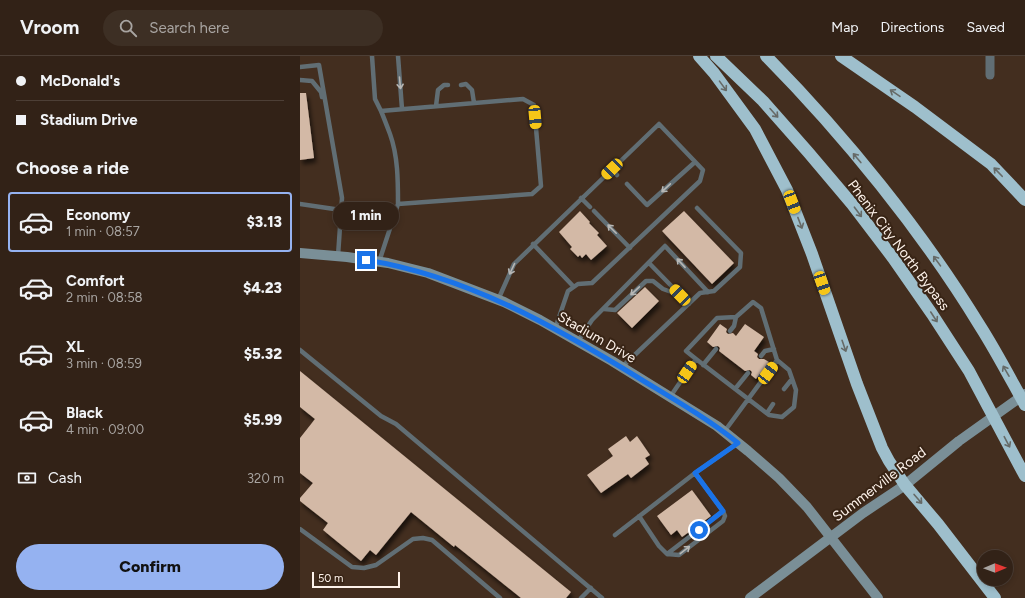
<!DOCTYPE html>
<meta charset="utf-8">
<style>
:root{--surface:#322217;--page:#3d2f24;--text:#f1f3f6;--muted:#a8a4a1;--line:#4d3f36;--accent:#95b2f1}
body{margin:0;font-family:Figtree,sans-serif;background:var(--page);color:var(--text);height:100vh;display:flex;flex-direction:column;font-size:15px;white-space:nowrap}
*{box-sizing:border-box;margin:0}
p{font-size:13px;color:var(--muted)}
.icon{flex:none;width:22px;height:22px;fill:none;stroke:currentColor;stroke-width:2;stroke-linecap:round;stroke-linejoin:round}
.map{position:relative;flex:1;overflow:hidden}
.details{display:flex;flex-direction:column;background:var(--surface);width:300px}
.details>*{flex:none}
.banner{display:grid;align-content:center;height:88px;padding:0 16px;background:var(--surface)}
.needle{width:26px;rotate:89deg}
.controls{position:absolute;left:677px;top:494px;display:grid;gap:8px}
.controls a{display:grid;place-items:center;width:36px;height:36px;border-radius:50%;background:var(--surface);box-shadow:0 2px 6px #0003,0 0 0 1px var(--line);font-size:20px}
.scale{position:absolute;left:12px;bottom:10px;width:88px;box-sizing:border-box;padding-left:4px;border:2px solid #fdf2ea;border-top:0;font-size:11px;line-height:14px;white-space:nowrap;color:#fdf2ea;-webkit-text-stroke:3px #382415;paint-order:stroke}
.end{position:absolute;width:18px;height:18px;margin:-9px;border:5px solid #1a73e8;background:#fff;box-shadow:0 0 0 2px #fff}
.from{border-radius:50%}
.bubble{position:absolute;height:28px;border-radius:14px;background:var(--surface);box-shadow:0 2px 6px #0003,0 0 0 1px var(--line);font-size:13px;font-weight:800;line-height:28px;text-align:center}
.car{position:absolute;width:12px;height:24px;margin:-12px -6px;border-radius:5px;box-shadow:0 0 3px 1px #0007;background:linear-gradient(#f5c518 24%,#345 0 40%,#f5c518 0 76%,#345 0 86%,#f5c518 0)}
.banner b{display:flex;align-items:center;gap:14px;height:38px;font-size:15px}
.banner b+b{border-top:1px solid var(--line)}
.banner i{width:10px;height:10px;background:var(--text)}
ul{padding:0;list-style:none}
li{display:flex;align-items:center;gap:12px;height:60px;margin:0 8px 6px;padding:0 8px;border:2px solid transparent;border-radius:4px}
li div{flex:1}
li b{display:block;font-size:15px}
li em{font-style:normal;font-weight:800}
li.active{border-color:var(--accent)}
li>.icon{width:36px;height:36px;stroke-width:1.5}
h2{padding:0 16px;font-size:18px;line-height:48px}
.pay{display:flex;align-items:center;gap:10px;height:44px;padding:0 16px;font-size:15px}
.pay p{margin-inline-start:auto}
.cta{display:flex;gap:8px;margin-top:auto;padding:8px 16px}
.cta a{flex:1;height:46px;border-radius:24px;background:var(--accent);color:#111;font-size:16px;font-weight:800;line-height:46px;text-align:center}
header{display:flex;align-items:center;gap:24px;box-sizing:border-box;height:56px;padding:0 20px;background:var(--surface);border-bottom:1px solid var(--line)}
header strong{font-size:19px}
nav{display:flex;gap:22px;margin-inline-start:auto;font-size:14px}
.search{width:280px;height:36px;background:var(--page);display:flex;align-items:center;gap:10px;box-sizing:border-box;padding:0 14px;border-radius:22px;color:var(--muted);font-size:15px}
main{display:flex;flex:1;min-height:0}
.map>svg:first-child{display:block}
.building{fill:#d3b9a6;filter:url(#shadow)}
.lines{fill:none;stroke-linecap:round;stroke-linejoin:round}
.lane{stroke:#616e74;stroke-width:4.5}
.street{stroke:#616e74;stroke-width:9}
.secondary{stroke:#7a8f97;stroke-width:10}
.highway{stroke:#9ebfcc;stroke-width:12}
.oneway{stroke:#b7b7b5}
.oneway2{stroke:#666a67}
.route{stroke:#1a73e8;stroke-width:5}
.labels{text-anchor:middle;stroke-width:4;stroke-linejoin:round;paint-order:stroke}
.street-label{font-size:14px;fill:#fdf2ea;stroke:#382415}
</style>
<header>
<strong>Vroom</strong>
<div class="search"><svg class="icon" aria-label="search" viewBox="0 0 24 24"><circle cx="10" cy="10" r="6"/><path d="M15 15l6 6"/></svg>Search here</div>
<nav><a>Map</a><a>Directions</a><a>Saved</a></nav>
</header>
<main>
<section class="details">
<div class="banner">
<b><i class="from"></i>McDonald's</b>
<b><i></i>Stadium Drive</b>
</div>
<h2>Choose a ride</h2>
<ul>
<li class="active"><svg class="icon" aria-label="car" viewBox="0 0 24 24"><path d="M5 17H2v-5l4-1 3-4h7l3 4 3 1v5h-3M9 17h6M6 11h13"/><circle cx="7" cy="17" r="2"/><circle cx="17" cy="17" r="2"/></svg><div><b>Economy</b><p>1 min · 08:57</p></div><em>$3.13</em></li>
<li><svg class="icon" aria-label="car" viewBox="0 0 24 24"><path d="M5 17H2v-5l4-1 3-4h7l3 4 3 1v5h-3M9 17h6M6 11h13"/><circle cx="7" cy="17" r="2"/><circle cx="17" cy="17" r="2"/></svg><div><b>Comfort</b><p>2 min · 08:58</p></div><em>$4.23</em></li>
<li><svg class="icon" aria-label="car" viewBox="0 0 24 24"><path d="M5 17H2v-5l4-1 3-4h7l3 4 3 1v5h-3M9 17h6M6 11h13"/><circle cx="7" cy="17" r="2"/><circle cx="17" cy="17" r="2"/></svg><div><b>XL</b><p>3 min · 08:59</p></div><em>$5.32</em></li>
<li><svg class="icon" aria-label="car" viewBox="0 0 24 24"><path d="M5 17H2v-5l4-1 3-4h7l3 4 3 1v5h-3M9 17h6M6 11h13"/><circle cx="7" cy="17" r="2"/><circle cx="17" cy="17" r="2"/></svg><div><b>Black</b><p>4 min · 09:00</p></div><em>$5.99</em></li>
</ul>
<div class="pay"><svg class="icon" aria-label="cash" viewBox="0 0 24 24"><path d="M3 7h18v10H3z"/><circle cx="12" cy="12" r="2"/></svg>Cash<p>320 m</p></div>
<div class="cta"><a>Confirm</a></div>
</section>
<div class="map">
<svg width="725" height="542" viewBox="0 0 725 542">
<defs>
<filter id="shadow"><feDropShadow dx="2.5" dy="4.5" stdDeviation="2" flood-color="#0009"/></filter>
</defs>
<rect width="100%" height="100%" fill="#432e1f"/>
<path class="building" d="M0 37H6L14 102 0 104Z
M280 155 290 166 289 167 299 177 297 179 307 190 291 204 286 198 282 202 280 199 278 201 270 193 272 191 259 176Z
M384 155 434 207 412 228 362 175Z
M345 231 359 245 332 272 317 257Z
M420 268 427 273 426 276 428 278 433 277 436 280 445 268 464 281 454 295 458 298 457 301 459 303H464L469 306 456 323 451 319 452 316 450 314 445 315 419 295 420 292 418 290 413 291 407 286Z
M0 315 271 536 266 542H221L155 489 154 491 111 456 76 499 70 494 61 505 23 474 28 467 0 445V442L13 427 0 417V382L15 363 0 351Z
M326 380 330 386 337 380 350 399 345 402 349 408 331 422 328 418 301 437 287 419 313 400 308 393Z
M392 434 411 460 382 481 377 474 371 479 357 460Z"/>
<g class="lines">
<path class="lane" d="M72 0 75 43 81 55 223 43 234 49 241 130 232 138 98 148 79 206
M98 0 102 53
M0 11 19 9 42 142 38 200
M0 24 12 25 21 36 22 41
M161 29 166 28 172 34 174 47
M136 50 138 34 144 29H148
M81 55C84 62 87 70 90 78 98 100 98 125 98 148
M312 113 317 119
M327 128 347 149 395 106
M281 142 290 151
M0 148 41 154
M294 155 330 192
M233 188 273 230
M349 207 389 248
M198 244 214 208 359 68 403 114 400 125 292 227 278 228 268 235 255 273
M304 253 315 254 346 225H353L363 233 380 239
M430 275 434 270 436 261
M278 285 292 264 365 190 408 236
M0 294 81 360 96 368 302 542
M461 300 465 295 474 293
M396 303 469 359 482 361 494 351 496 334 489 314 477 304
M403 309 416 293
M322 311 400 237 414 235 440 211 441 197 397 152
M435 333 448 317
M484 333 492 323
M370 341 396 303 386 295 417 262 436 261 453 246 461 252 477 304 424 376
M467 357 473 348
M339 460 359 490 367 498 379 499 423 465 425 460 423 455 395 417
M0 473 52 511 64 512 76 509 113 483 123 482 132 484 200 542
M315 479 395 417 438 387
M367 498 423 455
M281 542 291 532"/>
<path class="street" d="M690 19V0"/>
<path class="secondary" d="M0 197 47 201 88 207 128 217 204 246 240 264 312 305 417 370 448 395 479 422 507 451 578 542
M450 542 563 457 605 429 659 385 725 338"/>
<path class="highway" d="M399 0 414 17 455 73 487 134 512 198 557 328 582 392 589 405 605 429 638 468 695 542
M416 0 463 45 508 96 552 148 593 202 632 258 669 315 725 420
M466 0C544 79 622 175 680 270 696 295 710 322 725 349
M541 0 615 51 691 108 725 144"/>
</g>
<defs><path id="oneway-shaft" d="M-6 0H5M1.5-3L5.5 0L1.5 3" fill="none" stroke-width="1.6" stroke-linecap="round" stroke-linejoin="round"/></defs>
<g class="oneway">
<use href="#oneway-shaft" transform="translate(100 27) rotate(85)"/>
<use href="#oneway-shaft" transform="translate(366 132) rotate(137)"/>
<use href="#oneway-shaft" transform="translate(312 173) rotate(-135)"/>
<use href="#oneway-shaft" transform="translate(381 207) rotate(-133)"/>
<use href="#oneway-shaft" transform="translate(212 213) rotate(115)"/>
<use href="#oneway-shaft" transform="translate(335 235) rotate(137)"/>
<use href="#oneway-shaft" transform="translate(385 494) rotate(-38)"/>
</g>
<g class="oneway2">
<use href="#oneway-shaft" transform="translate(423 30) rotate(54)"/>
<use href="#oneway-shaft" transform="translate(595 37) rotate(-146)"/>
<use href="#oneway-shaft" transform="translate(474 57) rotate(48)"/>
<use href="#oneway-shaft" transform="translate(557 102) rotate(-130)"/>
<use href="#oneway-shaft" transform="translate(698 116) rotate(-134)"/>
<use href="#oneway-shaft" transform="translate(558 156) rotate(53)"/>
<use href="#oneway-shaft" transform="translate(500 167) rotate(69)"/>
<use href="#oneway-shaft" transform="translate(637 205) rotate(-126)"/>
<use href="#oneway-shaft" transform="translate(634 261) rotate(57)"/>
<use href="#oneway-shaft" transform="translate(544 290) rotate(71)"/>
<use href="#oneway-shaft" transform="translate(706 315) rotate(-120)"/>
<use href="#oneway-shaft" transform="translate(707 386) rotate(62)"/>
<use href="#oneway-shaft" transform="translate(618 443) rotate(49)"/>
</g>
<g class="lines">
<path class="route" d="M66 204C167 220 256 271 342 324 375 344 408 363 438 387L395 417 423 455 399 474"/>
</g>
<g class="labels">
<g class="street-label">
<text transform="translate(599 189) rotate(53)" y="5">Phenix City North Bypass</text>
<text transform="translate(297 281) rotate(30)" y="5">Stadium Drive</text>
<text transform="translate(579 428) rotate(-37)" y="5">Summerville Road</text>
</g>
</g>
</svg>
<div class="controls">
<a><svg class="needle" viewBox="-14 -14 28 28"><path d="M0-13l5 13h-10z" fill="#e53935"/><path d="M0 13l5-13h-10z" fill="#a8a4a1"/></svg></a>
</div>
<div class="scale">50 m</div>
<i class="end from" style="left:399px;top:474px"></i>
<i class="end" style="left:66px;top:204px"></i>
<div class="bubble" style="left:33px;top:146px;width:66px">1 min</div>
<i class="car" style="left:235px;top:61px;rotate:175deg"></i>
<i class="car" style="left:312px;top:113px;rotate:226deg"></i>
<i class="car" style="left:492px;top:146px;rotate:159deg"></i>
<i class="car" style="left:522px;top:227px;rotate:161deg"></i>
<i class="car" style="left:380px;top:239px;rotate:316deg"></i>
<i class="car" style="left:387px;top:316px;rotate:34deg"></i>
<i class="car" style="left:468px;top:317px;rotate:37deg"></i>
</div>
</main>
